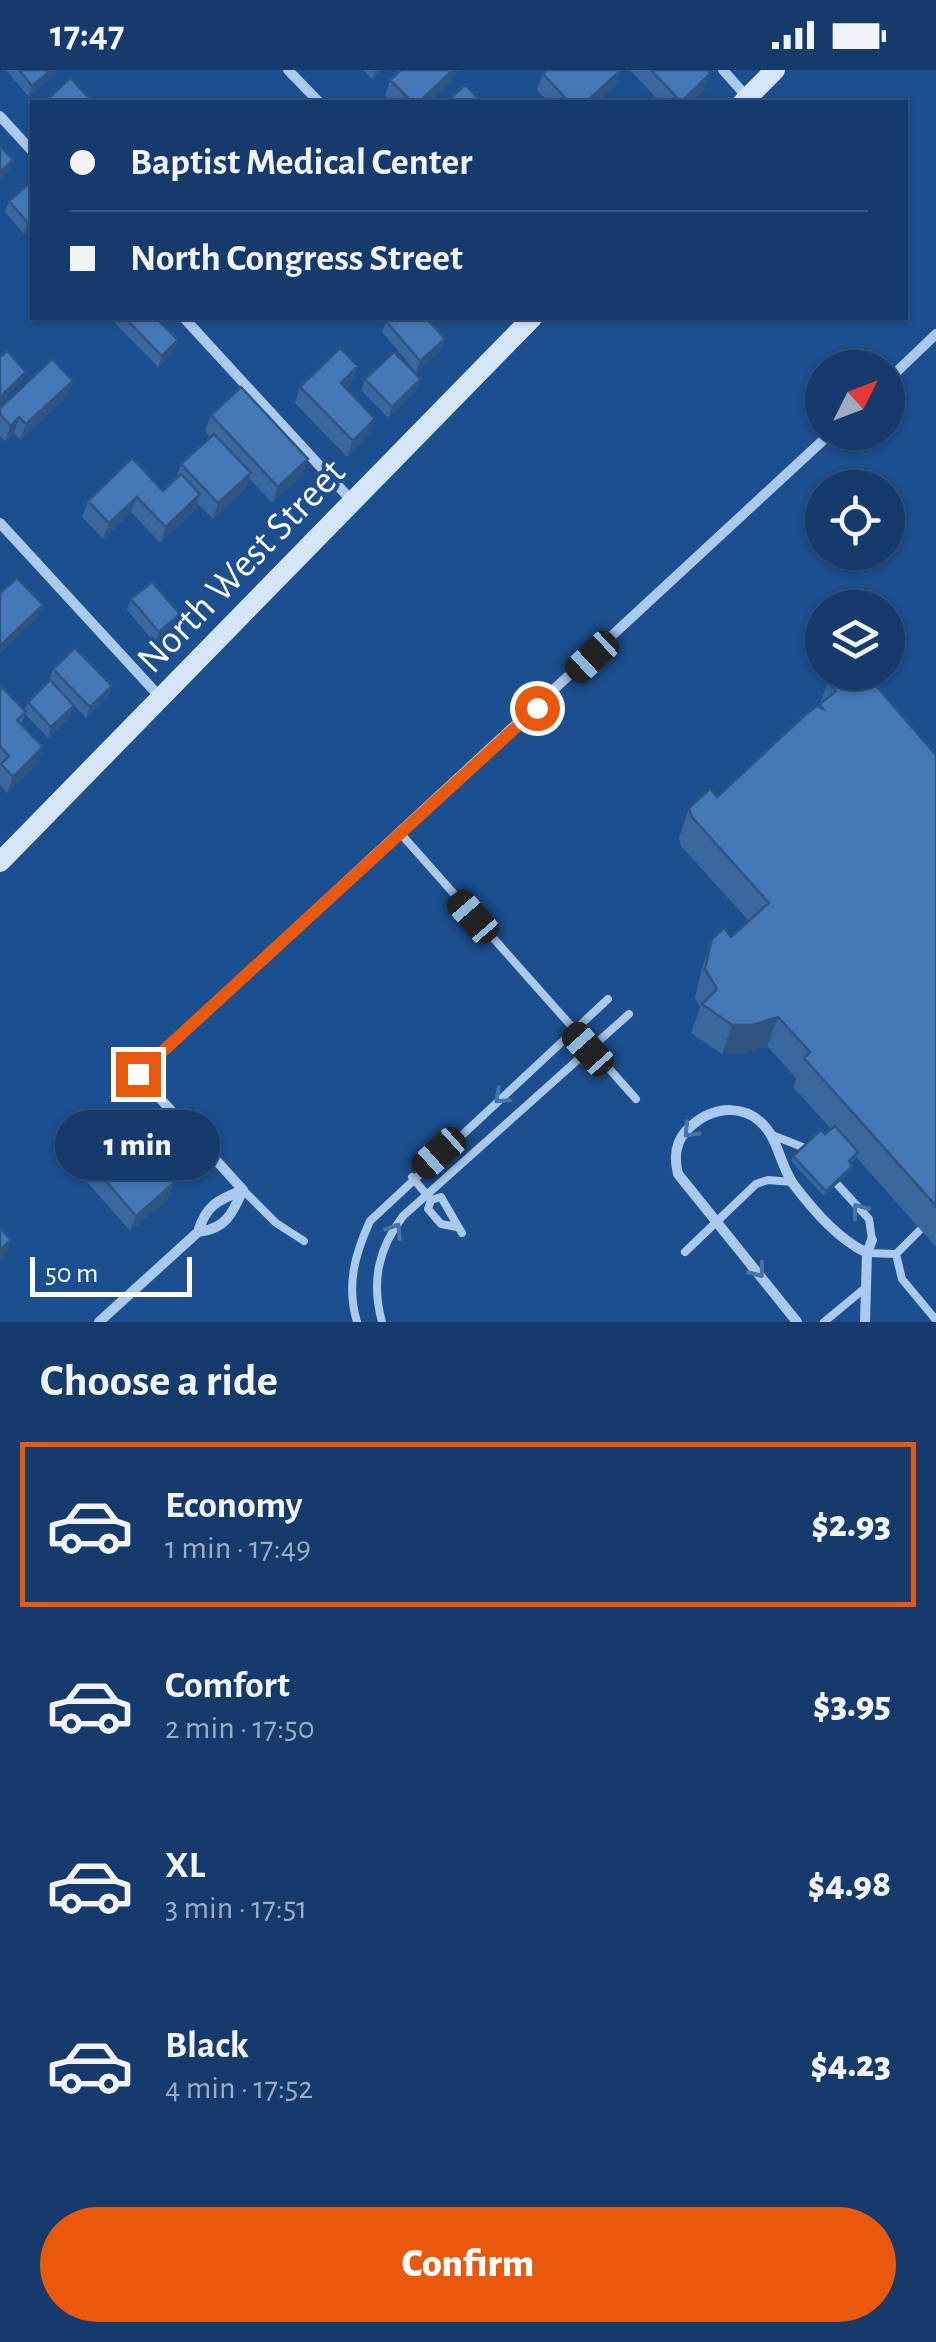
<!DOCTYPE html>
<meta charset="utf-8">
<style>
:root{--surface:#143b6b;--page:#214673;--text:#f1f3f6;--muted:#9dadc1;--line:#33557e;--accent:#ea580c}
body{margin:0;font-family:"Alegreya Sans",sans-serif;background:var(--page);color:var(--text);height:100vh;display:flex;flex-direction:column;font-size:38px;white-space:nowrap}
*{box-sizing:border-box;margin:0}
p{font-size:32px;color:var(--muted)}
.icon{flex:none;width:55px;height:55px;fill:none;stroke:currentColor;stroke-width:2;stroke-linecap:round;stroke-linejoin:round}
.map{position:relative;height:1252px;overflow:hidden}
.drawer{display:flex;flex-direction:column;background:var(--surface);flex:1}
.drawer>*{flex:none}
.top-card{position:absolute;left:30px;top:30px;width:878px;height:220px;border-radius:0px;box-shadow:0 2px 8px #0004,0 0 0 2px var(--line);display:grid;align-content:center;height:220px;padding:0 40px;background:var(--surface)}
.needle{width:65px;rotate:48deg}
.tools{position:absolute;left:805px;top:280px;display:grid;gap:20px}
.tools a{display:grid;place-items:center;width:100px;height:100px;border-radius:50%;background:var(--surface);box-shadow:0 2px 8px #0004,0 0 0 2px var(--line);font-size:50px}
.scale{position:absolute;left:30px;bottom:25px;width:162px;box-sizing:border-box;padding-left:10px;border:5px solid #fff;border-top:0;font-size:28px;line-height:35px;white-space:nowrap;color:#fff;-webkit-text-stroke:8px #1b4f8f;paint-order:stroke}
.end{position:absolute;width:45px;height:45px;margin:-22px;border:12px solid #ea580c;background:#fff;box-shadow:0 0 0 5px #fff}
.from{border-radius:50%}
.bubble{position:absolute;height:70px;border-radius:35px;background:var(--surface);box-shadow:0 2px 8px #0004,0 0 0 2px var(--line);font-size:32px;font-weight:800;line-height:70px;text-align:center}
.car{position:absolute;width:30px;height:60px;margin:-30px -15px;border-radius:12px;box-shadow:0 0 8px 2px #0007;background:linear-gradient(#222 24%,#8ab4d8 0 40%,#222 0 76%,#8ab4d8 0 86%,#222 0)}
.top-card b{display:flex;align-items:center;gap:35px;height:95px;font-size:38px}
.top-card b+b{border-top:2px solid var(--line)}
.top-card i{width:25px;height:25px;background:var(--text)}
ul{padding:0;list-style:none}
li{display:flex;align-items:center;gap:30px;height:165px;margin:0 20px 15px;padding:0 20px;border:5px solid transparent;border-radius:0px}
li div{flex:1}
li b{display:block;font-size:38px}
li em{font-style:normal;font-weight:800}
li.current{border-color:var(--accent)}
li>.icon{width:90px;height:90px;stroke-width:1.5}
h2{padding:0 40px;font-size:45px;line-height:120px}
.action{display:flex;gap:20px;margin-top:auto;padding:20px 40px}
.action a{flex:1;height:115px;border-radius:60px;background:var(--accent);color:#fff;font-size:40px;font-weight:800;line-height:115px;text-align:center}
.status{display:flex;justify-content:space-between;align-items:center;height:70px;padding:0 50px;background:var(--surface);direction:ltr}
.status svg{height:28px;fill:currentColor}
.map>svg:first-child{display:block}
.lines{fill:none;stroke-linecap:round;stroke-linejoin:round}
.lane{stroke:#a9c9ee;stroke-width:8}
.street{stroke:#a9c9ee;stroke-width:10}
.secondary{stroke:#d6e6fa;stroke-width:20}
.wall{fill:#3a679d}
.shaded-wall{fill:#305480}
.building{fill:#4478b7;stroke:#305480;stroke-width:2.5}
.oneway{stroke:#4674ac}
.route{stroke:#ea580c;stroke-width:12}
.labels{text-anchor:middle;stroke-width:8;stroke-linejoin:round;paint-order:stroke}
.street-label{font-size:40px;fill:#fff;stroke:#1b4f8f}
</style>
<div class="status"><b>17:47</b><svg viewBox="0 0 49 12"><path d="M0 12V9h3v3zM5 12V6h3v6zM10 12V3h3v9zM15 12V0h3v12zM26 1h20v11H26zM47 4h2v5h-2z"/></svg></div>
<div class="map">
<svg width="936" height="1252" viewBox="0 0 936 1252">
<rect width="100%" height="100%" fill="#1b4f8f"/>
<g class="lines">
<path class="lane" d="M401 764 636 1029
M772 1065 805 1078
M412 1107 431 1130 428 1139 441 1154 457 1157
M837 1114 869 1149 872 1170
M243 1120 276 1153 304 1171
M431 1130 441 1127 462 1163
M685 1182 756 1114 768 1110 792 1112
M867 1183 896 1184 920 1160
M896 1184 902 1209 936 1250
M357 1252C346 1215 355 1184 370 1151L608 929
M382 1252C371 1212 378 1179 403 1146L629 944
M824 1252 865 1218"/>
<path class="street" d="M288 0 319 32
M723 0 748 28
M0 46 32 81
M184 248 352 431
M888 310 936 264
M0 453 160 627
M243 1120 138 1004 832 362
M198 1162C226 1159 232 1144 243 1120
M99 1252 198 1162C206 1135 218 1130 243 1120
M797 1252 678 1104C674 1088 675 1073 686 1061 712 1034 750 1031 771 1065 780 1081 783 1100 794 1115 814 1141 838 1169 867 1183
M865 1252 867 1183 872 1170"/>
<path class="secondary" d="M743 32 775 0
M0 792 532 248"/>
</g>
<path class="wall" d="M6 0H55L53 6 29 27Z
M363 0H382L372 9Z
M401 0H457L453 10 430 32H391L385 26 390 10Z
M621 0 615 16 597 32H549L537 20 543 4Z
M630 0H707L704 20 691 32H660Z
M9 131 32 156 24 164 5 142Z
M117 248H156L178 270 174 281 158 297 115 253Z
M386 251 445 269 441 280 416 302 382 262Z
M365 309 417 320 388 348 361 320Z
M73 311 67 327 20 370 14 363 5 371 0 366V338Z
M352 312 346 318 369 365 347 387 295 333 300 317Z
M211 345 302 405 272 433 249 408 245 419 213 449 197 433 195 440 160 473 131 442 103 469 82 447 88 431 163 421 176 409 181 394 210 367 205 361Z
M131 529 180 544 176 555 155 573 127 540Z
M53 599 108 627 86 648 54 615 70 647 48 668 25 644 21 655 43 677 38 693 7 723 0 715V615L24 640 28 632 49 610Z
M828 612 936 685V1177L856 1087 851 1093 853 1096 851 1101 824 1126 791 1091 793 1086 831 1059 793 1017 796 1008 767 976 742 984H722L691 963 700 937 695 928 702 898 712 869 731 867 749 851 681 776 679 767 689 738 717 727 819 637Z
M124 1087 168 1129 130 1161 81 1105 87 1089Z"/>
<path class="shaded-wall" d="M51 0H55L53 6 29 27 32 16Z
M376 0H382L372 9Z
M453 0H457L453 10 430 32H419Z
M621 0 615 16 597 32H586Z
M710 4 704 20 691 32H680Z
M13 90 9 100 0 109V102Z
M32 149V156L24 164 28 153Z
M445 269 441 280 416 302 420 291Z
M178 270 174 281 158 297 162 286Z
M358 296 352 312 335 329 341 313Z
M26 302 22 312 0 334V327Z
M421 309 417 320 388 348 392 337Z
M73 311 67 327 20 370 26 354Z
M19 347 14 363 5 371 11 356Z
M375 349 369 365 347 387 353 371Z
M308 389 302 405 272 433 278 417Z
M251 403 245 419 213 449 218 433Z
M200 424 195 440 160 473 166 457Z
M137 427 131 442 103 469 109 453Z
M43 535 39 546 0 583 2 574Z
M180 544 176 555 155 573 159 562Z
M112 616 108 627 86 648 90 637Z
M74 636 70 647 48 668 51 657Z
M43 677 38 693 7 723 13 707Z
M778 947 767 976 742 984H722L732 955Z
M853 1096 851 1101 824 1126 826 1121Z
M174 1113 168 1129 130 1161 136 1146Z
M11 1170 6 1186 0 1191V1180Z"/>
<path class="building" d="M19 0H51L32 16Z
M401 0H453L419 32H412L390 10Z
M547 0H621L586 32H569L543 4Z
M651 0H707L710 4 681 32Z
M70 8 93 32H52L48 29Z
M465 15 482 32H446Z
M0 76 13 90 0 102Z
M32 111V149L28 153 9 131Z
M125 248H156L178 270 162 286Z
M390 248H426L445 269 420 291 386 251Z
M340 278 358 296 341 313 375 349 353 371 300 317Z
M7 281 26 302 0 327V287Z
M394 282 421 309 392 337 365 309Z
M52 289 73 311 26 354 19 347 11 356 0 344V338Z
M241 317 308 389 278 417 211 345Z
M214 364 251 403 218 433 181 394Z
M132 388 163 421 181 404 200 424 166 457 137 427 109 453 88 431Z
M17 508 43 535 2 574 0 573V523Z
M152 512 180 544 159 562 131 529Z
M75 578 112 616 90 637 53 599Z
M838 602H864L936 685V1136L804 988 810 982 778 947 752 955H732L702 934 717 919 705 899 712 869 724 858 731 867 769 833 692 747 689 738 710 719 717 727 804 646 817 636 823 639 820 634 836 621 828 612Z
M50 610 74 636 51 657 28 632Z
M0 615 26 642 17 650 43 677 13 707 1 694 9 686 0 676Z
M835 1056 858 1082 849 1091 853 1096 826 1121 793 1086 821 1060 825 1064Z
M109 1070 124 1087 140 1074 174 1113 136 1146 87 1089Z
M0 1158 11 1170 0 1180Z"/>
<defs><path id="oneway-chevron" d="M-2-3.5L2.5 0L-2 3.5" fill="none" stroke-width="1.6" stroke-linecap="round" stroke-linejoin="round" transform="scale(2.5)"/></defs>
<g class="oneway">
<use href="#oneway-chevron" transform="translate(501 1027) rotate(138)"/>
<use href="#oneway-chevron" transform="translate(690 1061) rotate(134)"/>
<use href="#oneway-chevron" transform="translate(859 1140) rotate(-127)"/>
<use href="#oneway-chevron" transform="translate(395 1160) rotate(-57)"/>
<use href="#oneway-chevron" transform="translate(758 1201) rotate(53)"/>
</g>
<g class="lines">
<path class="route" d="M138 1004 537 638"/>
</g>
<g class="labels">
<g class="street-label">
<text transform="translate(240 495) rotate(-46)" y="14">North West Street</text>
</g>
</g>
</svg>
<div class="tools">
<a><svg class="needle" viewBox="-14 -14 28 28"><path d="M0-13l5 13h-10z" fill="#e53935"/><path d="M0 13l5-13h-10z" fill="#9dadc1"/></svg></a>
<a><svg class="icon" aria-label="locate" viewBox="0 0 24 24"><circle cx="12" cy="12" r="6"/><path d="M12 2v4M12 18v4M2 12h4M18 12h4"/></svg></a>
<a><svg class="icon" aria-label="layers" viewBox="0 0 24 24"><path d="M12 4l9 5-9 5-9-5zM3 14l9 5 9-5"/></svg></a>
</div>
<div class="scale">50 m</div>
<i class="end from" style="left:537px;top:638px"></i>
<i class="end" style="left:138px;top:1004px"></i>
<div class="bubble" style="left:55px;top:1040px;width:165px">1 min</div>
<i class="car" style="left:592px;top:587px;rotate:227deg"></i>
<i class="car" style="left:473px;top:847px;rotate:319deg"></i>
<i class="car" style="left:588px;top:979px;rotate:318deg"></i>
<i class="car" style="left:439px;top:1083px;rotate:228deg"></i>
<div class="top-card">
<b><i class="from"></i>Baptist Medical Center</b>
<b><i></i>North Congress Street</b>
</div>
</div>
<section class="drawer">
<h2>Choose a ride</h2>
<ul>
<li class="current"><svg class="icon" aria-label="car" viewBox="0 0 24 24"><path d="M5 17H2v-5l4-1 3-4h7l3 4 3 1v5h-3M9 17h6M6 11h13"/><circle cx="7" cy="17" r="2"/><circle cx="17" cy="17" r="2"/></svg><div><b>Economy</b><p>1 min · 17:49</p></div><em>$2.93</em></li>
<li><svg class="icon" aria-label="car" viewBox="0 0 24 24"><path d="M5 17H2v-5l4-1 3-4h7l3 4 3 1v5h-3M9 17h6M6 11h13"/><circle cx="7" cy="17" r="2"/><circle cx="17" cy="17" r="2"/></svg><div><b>Comfort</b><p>2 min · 17:50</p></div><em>$3.95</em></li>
<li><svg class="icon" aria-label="car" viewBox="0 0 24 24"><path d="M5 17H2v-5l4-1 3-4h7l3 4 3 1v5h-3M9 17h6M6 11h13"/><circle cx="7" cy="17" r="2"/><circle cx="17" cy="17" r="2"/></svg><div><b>XL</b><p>3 min · 17:51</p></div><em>$4.98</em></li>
<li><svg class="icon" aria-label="car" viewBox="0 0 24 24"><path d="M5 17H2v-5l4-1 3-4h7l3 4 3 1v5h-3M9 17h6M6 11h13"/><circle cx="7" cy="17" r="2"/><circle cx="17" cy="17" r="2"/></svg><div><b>Black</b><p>4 min · 17:52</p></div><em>$4.23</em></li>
</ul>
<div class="action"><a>Confirm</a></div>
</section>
